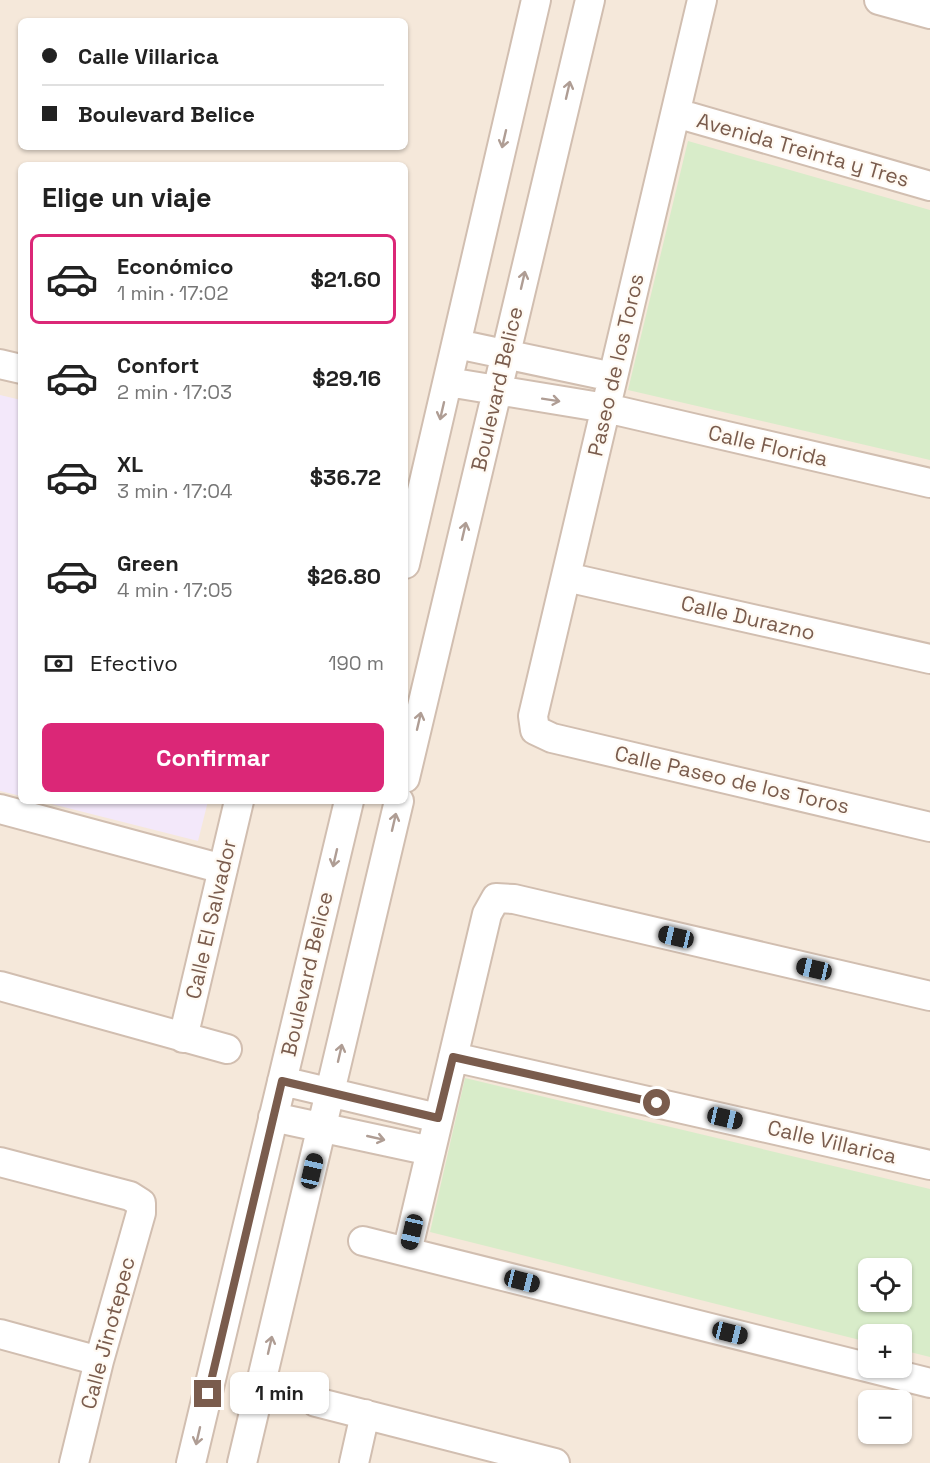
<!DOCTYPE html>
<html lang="es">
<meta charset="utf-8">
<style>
:root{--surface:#fff;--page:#f6f6f6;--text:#222;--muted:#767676;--line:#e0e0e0;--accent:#db2777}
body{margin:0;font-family:"Space Grotesk",sans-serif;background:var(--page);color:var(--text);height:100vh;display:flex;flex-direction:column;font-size:22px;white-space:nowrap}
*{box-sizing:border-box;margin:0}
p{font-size:20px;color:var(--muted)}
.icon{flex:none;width:33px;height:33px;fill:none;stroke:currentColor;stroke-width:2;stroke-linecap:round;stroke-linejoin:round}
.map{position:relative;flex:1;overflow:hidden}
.drawer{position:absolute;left:18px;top:162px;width:390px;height:642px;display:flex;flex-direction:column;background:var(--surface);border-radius:9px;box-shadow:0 2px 4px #0004}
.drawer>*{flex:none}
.hud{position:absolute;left:18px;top:18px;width:390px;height:132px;border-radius:9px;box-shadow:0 2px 4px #0004;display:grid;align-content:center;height:132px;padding:0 24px;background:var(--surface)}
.fabs{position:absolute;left:858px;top:1258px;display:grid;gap:12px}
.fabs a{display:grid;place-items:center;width:54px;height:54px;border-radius:9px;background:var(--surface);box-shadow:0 2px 4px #0004;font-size:30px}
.end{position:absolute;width:27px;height:27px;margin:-14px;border:8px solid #7a5c4d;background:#fff;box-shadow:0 0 0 3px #fff}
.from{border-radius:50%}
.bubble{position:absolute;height:42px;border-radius:9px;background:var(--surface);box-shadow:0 2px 4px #0004;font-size:20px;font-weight:700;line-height:42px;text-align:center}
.car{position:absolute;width:18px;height:36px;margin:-18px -9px;border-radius:8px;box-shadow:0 0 4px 2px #0007;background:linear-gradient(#222 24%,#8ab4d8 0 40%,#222 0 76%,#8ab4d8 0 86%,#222 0)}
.hud b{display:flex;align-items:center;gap:21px;height:57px;font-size:22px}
.hud b+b{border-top:2px solid var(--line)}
.hud i{width:15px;height:15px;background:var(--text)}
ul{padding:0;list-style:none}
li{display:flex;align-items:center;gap:18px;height:90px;margin:0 12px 9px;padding:0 12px;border:3px solid transparent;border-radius:9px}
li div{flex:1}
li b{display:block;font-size:22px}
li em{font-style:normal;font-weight:700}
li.active{border-color:var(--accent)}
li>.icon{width:54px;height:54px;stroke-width:1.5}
h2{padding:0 24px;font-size:27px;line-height:72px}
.pay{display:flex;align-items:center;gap:15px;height:66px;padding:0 24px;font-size:22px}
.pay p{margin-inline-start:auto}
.primary-button{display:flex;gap:12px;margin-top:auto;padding:12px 24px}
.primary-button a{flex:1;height:69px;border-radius:9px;background:var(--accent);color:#fff;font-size:24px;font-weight:700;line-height:69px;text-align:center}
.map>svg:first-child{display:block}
.residential{fill:#f5e8da;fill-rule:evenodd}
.education{fill:#f3e8fa}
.green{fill:#d8ecc9;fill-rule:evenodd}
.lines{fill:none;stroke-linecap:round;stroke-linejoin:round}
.minor-casing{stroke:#d1beb0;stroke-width:32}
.minor{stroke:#fff;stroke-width:28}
.oneway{stroke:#af9d94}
.route{stroke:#7a5c4d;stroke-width:8}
.labels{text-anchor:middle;stroke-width:4.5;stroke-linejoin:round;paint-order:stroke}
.street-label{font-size:21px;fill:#7a5c4d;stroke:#fffaf3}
</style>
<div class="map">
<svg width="930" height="1463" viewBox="0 0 930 1463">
<rect width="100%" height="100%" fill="#fdf6ec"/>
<path class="residential" d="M0 0H930V1463H0ZM21 21H405V147H21ZM21 165H405V801H21ZM868 1269H902V1302H868ZM868 1335H902V1368H868ZM868 1401H902V1434H868Z"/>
<path class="education" d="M0 395 21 400V796L0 791Z
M40 801H208L198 841Z"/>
<path class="green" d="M688 141 930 210V460L628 390Z
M465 1078 930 1189V1357L902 1350V1335H868V1342L430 1232ZM868 1269H902V1302H868Z"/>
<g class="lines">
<g class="minor-casing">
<path id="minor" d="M702 0 533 716 535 730 552 738 930 827
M879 0 930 14
M676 113 930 186
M457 344 613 377
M0 364 21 369
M448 382 606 408 930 483
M405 564 536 0
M566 577 930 659
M405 778 590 0
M0 809 223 869
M0 986 227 1049
M183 1038 239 801
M453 1057 930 1165
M282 1081 438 1118
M273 1117 431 1151
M0 1162 130 1196 141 1203V1213L99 1361 74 1463
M363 1241 930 1383
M407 1252 487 914 496 898 514 899 930 996
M0 1334 99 1361
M316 1402 555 1463
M191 1463 349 801
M242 1463 399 801
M354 1463 365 1414"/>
</g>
<use href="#minor" class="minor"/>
</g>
<defs><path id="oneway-shaft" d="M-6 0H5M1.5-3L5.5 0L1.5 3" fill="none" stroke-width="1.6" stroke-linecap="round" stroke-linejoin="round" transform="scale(1.5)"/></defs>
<g class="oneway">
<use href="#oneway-shaft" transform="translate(568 90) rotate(-77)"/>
<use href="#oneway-shaft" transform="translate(504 139) rotate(103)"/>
<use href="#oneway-shaft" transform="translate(523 280) rotate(-77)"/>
<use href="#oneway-shaft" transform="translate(551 400) rotate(9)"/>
<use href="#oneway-shaft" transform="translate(442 411) rotate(103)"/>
<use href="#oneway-shaft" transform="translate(464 531) rotate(-77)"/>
<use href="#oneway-shaft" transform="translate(419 721) rotate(-77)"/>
<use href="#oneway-shaft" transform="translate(394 822) rotate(-77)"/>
<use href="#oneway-shaft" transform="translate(335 858) rotate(103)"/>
<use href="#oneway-shaft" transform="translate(340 1053) rotate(-77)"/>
<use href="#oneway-shaft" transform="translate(376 1138) rotate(13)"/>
<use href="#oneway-shaft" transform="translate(270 1345) rotate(-77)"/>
<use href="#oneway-shaft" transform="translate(198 1436) rotate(103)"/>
</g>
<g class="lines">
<path class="route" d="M208 1394 282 1081 438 1118 453 1057 657 1103"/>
</g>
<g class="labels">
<g class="street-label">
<text transform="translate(803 150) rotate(16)" y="7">Avenida Treinta y Tres</text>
<text transform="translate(616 365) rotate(-77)" y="7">Paseo de los Toros</text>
<text transform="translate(497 389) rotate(-77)" y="7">Boulevard Belice</text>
<text transform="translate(768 446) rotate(13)" y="7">Calle Florida</text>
<text transform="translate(748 618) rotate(13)" y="7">Calle Durazno</text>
<text transform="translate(732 780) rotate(13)" y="7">Calle Paseo de los Toros</text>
<text transform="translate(211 919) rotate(-77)" y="7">Calle El Salvador</text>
<text transform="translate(307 974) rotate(-77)" y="7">Boulevard Belice</text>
<text transform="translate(832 1142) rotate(13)" y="7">Calle Villarica</text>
<text transform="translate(108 1333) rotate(-75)" y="7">Calle Jinotepec</text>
</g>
</g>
</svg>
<div class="fabs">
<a><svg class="icon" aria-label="locate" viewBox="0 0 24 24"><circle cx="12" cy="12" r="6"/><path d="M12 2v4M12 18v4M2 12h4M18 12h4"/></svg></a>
<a>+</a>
<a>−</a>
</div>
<i class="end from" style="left:657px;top:1103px"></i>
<i class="end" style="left:208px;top:1394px"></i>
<div class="bubble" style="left:230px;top:1372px;width:99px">1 min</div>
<i class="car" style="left:676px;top:937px;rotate:283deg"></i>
<i class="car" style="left:814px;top:969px;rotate:283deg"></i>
<i class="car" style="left:725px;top:1118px;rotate:103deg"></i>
<i class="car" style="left:312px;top:1171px;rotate:13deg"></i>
<i class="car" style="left:412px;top:1232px;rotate:193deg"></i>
<i class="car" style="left:522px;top:1281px;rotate:104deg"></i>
<i class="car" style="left:730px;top:1333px;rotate:104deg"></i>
<div class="hud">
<b><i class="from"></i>Calle Villarica</b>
<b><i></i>Boulevard Belice</b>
</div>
<section class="drawer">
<h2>Elige un viaje</h2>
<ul>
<li class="active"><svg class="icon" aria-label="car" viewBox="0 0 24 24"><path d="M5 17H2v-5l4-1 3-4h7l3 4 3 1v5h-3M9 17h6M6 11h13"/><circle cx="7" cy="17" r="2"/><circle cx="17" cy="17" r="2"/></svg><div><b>Económico</b><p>1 min · 17:02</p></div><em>$21.60</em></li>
<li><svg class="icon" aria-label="car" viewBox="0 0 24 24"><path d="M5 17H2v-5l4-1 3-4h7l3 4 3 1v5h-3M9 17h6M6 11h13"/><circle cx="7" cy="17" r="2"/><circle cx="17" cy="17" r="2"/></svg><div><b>Confort</b><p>2 min · 17:03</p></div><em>$29.16</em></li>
<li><svg class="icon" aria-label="car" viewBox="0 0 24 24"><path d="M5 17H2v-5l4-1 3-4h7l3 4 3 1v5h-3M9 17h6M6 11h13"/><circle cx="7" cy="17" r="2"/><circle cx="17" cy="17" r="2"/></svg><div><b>XL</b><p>3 min · 17:04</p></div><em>$36.72</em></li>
<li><svg class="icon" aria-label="car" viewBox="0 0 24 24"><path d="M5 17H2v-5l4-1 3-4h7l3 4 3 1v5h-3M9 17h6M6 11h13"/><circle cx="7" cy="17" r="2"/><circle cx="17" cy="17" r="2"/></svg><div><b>Green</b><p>4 min · 17:05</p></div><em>$26.80</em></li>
</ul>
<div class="pay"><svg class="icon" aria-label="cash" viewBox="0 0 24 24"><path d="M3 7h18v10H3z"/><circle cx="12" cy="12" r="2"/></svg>Efectivo<p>190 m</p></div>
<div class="primary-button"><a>Confirmar</a></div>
</section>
</div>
